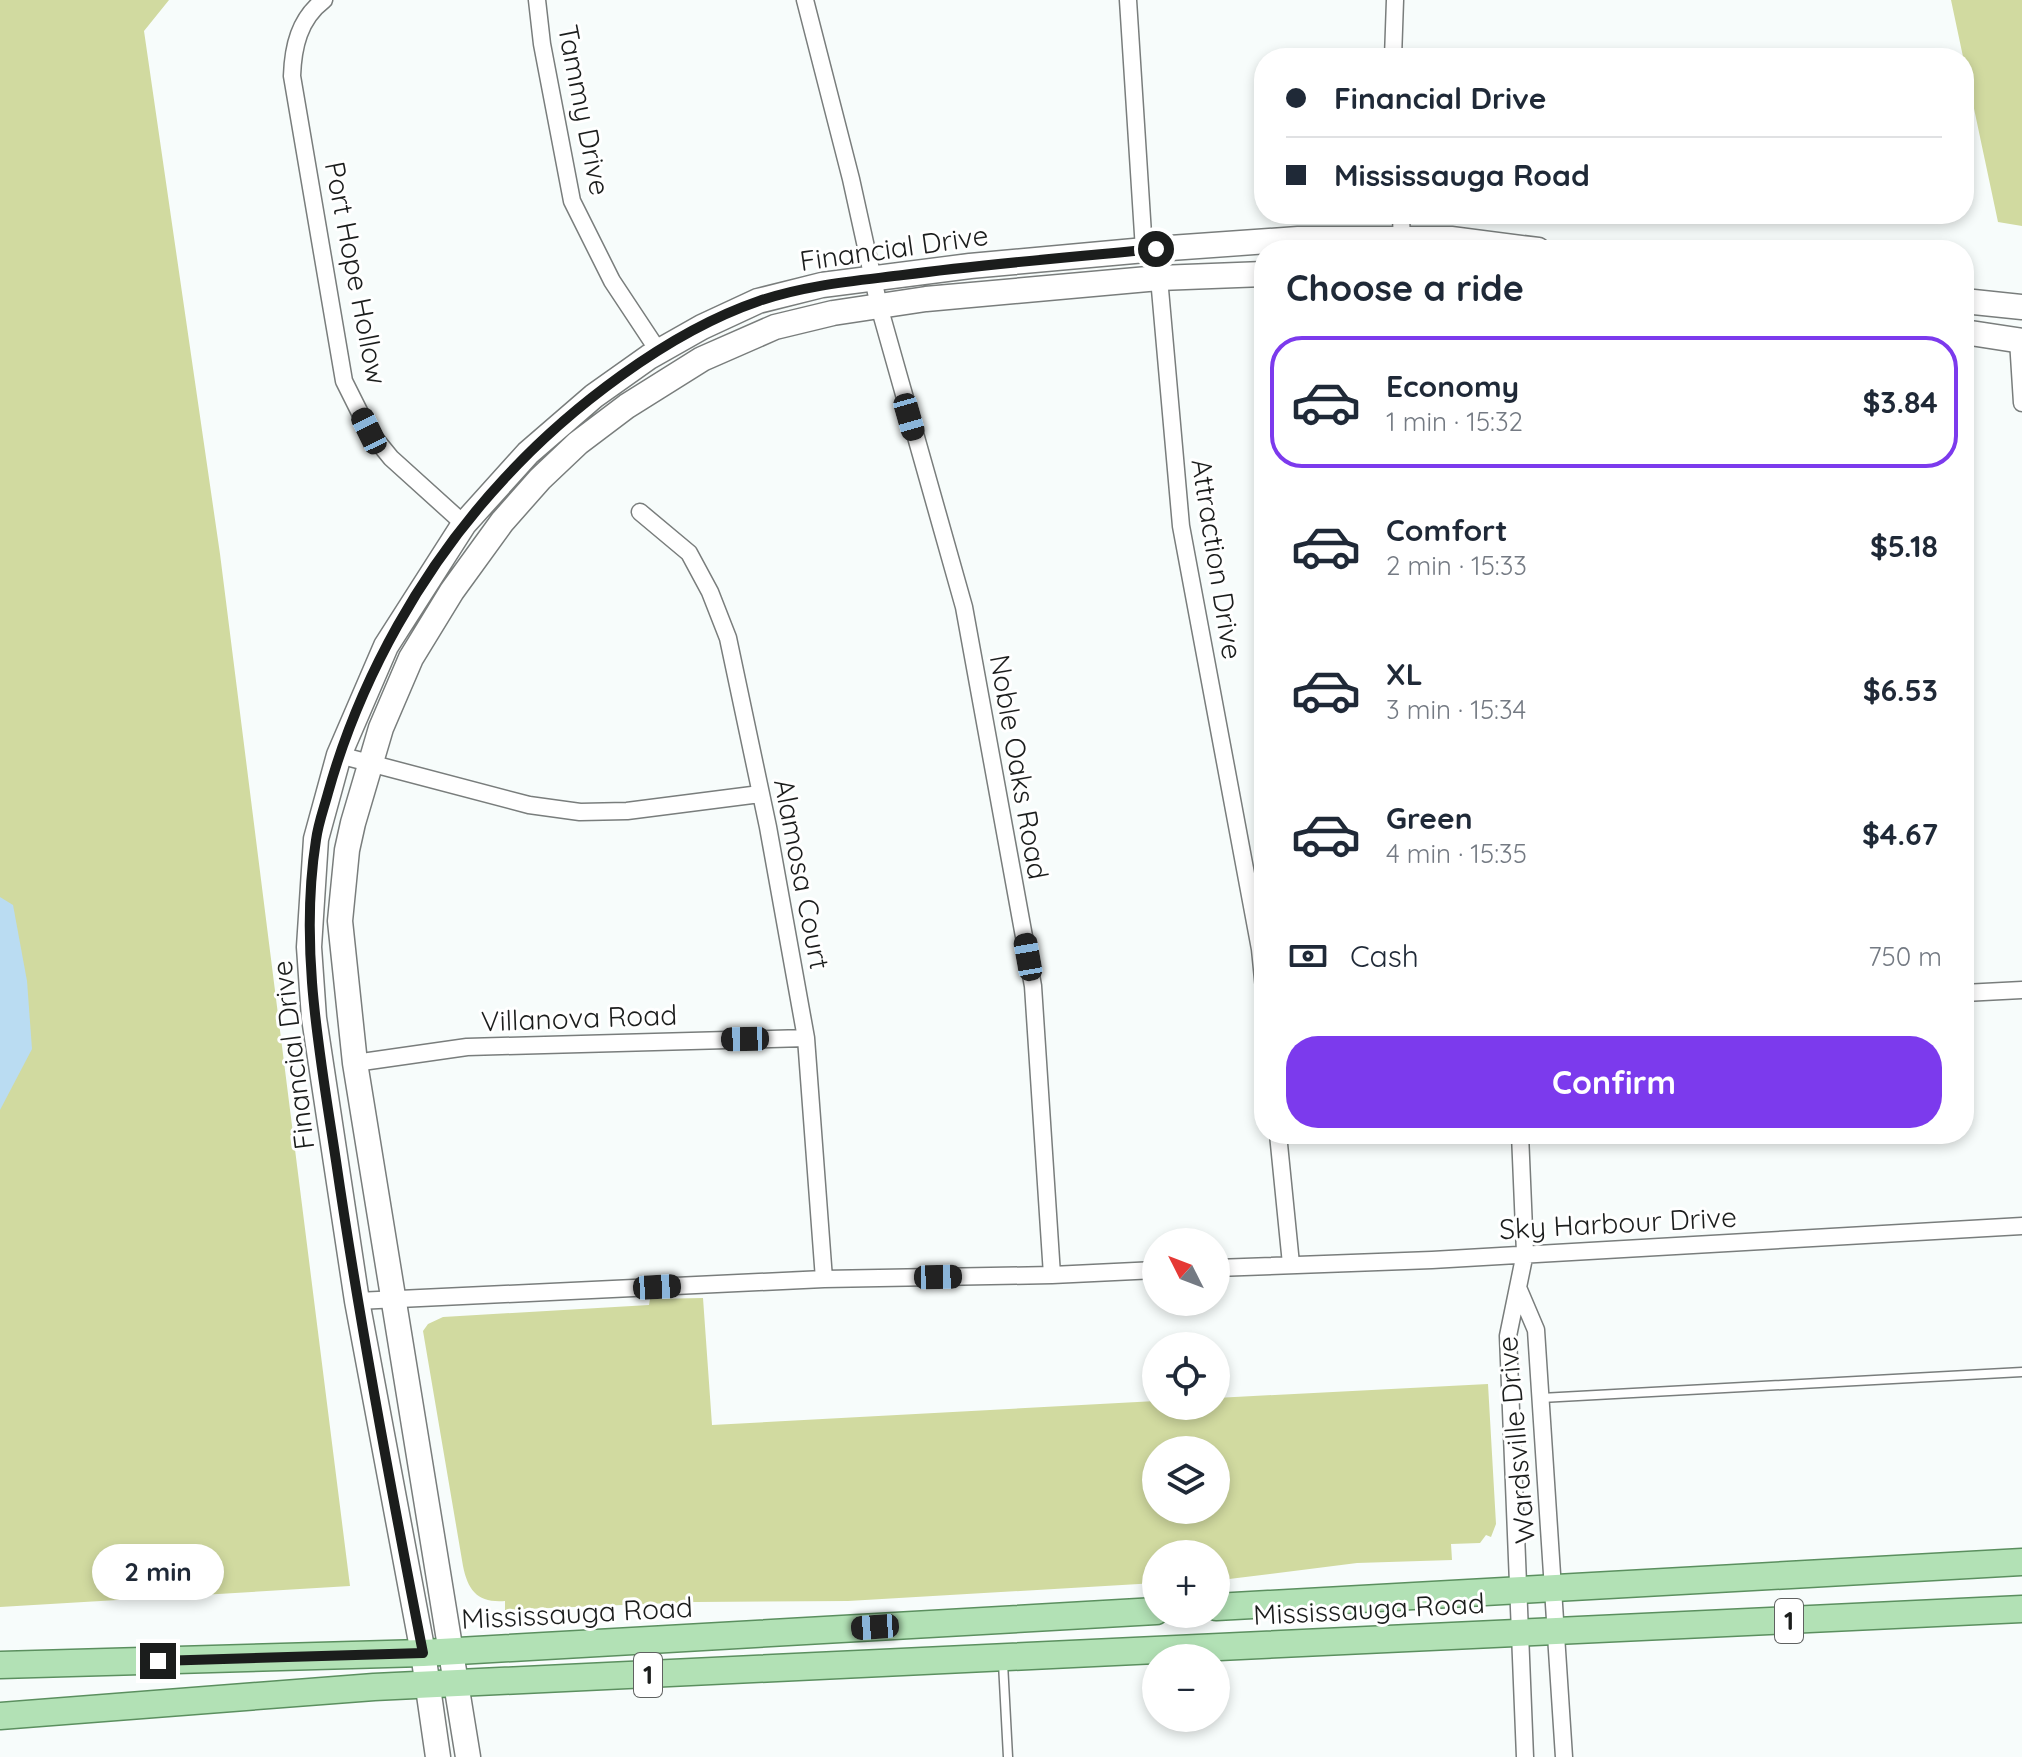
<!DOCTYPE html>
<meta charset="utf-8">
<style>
:root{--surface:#fff;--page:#f2f2f3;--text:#1f2937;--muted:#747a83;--line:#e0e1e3;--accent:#7c3aed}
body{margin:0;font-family:Quicksand,sans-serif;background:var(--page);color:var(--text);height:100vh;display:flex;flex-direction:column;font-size:30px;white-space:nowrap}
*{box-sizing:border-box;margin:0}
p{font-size:26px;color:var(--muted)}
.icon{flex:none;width:44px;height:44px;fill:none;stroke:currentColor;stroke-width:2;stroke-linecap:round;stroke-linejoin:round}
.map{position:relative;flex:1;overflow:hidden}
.panel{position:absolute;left:1254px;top:240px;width:720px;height:904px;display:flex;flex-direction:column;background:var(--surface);border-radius:32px;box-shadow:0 4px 12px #0003}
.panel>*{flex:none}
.guide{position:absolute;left:1254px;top:48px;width:720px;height:176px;border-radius:32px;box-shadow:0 4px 12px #0003;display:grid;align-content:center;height:176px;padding:0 32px;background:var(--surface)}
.needle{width:52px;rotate:312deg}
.fabs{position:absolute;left:1142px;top:1228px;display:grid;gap:16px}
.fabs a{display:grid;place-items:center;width:88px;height:88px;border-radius:50%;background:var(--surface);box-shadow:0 4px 12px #0003;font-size:40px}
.end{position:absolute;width:36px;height:36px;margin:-18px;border:10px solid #1b1d1c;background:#fff;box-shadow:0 0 0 4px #fff}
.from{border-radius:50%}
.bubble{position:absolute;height:56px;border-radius:28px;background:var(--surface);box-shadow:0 4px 12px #0003;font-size:26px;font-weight:700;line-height:56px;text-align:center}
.car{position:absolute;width:24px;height:48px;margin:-24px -12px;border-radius:10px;box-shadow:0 0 6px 2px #0007;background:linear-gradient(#222 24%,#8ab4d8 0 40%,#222 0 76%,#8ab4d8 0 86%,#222 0)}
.guide b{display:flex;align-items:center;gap:28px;height:76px;font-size:30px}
.guide b+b{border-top:2px solid var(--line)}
.guide i{width:20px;height:20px;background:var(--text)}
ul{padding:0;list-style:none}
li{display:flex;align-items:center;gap:24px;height:132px;margin:0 16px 12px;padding:0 16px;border:4px solid transparent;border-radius:32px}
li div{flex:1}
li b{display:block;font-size:30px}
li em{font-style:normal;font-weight:700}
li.on{border-color:var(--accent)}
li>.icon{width:72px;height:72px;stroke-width:1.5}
h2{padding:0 32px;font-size:36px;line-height:96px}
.pay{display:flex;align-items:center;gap:20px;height:88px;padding:0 32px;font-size:30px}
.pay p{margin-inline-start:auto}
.action{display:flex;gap:16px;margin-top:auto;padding:16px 32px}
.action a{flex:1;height:92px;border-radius:32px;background:var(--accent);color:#fff;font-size:32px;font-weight:700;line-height:92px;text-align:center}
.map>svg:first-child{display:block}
.green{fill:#d1daa0;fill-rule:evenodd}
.water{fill:#badcf2}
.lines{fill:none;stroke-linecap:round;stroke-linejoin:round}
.lane-casing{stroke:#797d7c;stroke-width:11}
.street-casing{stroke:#797d7c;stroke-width:19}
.secondary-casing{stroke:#797d7c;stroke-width:27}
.primary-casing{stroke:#5b8f5f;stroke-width:29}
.lane{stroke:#fff;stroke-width:8}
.street{stroke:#fff;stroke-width:16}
.secondary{stroke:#fff;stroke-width:24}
.primary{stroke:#b2e1b5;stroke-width:26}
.route{stroke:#1b1d1c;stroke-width:10}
.labels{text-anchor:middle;stroke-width:6;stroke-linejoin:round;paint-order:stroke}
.shield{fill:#fff;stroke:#5f6160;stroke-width:2}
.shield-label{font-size:26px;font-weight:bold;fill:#1b1d1c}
.street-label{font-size:28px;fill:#1b1d1c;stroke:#fff}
</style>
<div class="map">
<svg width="2022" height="1757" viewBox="0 0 2022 1757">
<rect width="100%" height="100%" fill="#f7fcfb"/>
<path class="green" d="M0 0H169L144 31 220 554 350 1586 0 1607Z
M1951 0H2022V226L1998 222Z
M703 1298 712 1425 1156 1401V1406H1216V1398L1488 1384 1496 1524 1491 1537 1486 1535 1480 1543 1451 1544 1452 1560 1357 1563 1221 1580H1216V1554H1156V1583L848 1601 695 1602 505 1610V1601C478 1603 468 1591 463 1566L423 1331 428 1324 443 1317 649 1305 650 1299ZM1216 1450V1510H1156V1450Z"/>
<path class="water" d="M0 897 13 905 27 981 32 1049 0 1110Z"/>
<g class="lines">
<g class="lane-casing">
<path id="lane" d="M1541 1398 2022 1372
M1003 1663 1008 1757"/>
</g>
<g class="street-casing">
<path id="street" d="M324 0C299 19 293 47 292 76L344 381 369 431 391 458 464 524
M537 0 542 44 572 201 612 281 659 352
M805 0 851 179 879 306 964 607 1033 986 1052 1275
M1128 0 1144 250
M1393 58 1395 0
M1401 214 1402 248
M1159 278 1181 526 1260 949 1264 989
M2018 340 2022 403
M640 512 689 553 710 592 728 638 768 827 806 1038 824 1279
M339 755 529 805 580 812 627 811 760 794
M1964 993 2022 990
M355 1063 467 1047 806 1038
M1278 1134 1291 1264
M1520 1134 1525 1253 1508 1336 1525 1757
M1216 1268 1432 1260 2022 1226
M1519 1290 1536 1330 1564 1757
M357 1301 824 1279 1052 1275 1156 1270"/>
</g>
<g class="secondary-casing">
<path id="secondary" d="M1964 301 2022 307
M1964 332 2022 341
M438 1757 423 1653 357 1301 314 1018 309 947 316 839 339 755 386 646 464 524 528 453 594 396 649 357 702 327 758 301 822 285 970 266 1156 249 1298 239H1451L1538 250
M468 1757 355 1063 340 921 347 850 353 823 381 728 411 658 452 591 502 522 540 479 578 443 627 406 702 359 775 327 833 313 926 299 1159 278 1264 274"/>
</g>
<g class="primary-casing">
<path id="primary" d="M1216 1607 2022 1562
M0 1665 423 1653 1156 1611
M0 1716 374 1687 2022 1609"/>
</g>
<use href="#lane" class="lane"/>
<use href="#street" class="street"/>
<use href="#secondary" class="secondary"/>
<use href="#primary" class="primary"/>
</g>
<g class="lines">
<path class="route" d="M158 1661 423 1653C391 1490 360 1326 336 1161 320 1055 299 948 316 840 318 824 324 808 328 793 360 678 423 566 504 479 568 409 668 332 759 301 805 285 855 281 903 275 987 264 1072 257 1156 249"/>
</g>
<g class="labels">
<g class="shield">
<rect x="1775" y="1599" width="28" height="44" rx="6"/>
<rect x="634" y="1653" width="28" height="44" rx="6"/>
</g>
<g class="shield-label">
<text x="1789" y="1630">1</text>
<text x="648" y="1684">1</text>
</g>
<g class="street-label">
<text transform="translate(584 110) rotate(79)" y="10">Tammy Drive</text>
<text transform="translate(894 248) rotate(-8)" y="10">Financial Drive</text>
<text transform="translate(356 273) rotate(79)" y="10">Port Hope Hollow</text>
<text transform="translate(1217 559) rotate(81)" y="10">Attraction Drive</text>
<text transform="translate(1019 767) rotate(80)" y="10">Noble Oaks Road</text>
<text transform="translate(802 874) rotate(79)" y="10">Alamosa Court</text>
<text transform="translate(579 1018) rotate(-2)" y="10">Villanova Road</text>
<text transform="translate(293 1055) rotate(-97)" y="10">Financial Drive</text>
<text transform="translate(1618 1223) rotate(-3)" y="10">Sky Harbour Drive</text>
<text transform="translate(1516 1440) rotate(-95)" y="10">Wardsville Drive</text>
<text transform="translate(1369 1609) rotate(-3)" y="10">Mississauga Road</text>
<text transform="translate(577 1613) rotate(-3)" y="10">Mississauga Road</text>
</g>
</g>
</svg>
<div class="fabs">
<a><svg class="needle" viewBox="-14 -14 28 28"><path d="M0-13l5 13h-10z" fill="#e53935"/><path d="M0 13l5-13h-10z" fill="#747a83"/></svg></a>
<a><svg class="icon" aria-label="locate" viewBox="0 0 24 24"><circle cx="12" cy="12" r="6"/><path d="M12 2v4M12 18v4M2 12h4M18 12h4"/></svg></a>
<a><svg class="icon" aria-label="layers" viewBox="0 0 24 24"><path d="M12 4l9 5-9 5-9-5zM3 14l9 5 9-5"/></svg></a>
<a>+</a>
<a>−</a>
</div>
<i class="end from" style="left:1156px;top:249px"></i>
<i class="end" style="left:158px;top:1661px"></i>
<div class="bubble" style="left:92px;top:1544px;width:132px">2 min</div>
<i class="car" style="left:909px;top:417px;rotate:164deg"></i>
<i class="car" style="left:369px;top:431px;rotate:334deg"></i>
<i class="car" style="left:1028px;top:957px;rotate:350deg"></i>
<i class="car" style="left:745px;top:1039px;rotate:269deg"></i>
<i class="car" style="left:938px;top:1277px;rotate:89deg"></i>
<i class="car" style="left:657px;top:1287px;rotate:87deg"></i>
<i class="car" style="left:875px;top:1627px;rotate:266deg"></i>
<div class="guide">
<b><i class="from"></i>Financial Drive</b>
<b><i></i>Mississauga Road</b>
</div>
<section class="panel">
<h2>Choose a ride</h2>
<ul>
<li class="on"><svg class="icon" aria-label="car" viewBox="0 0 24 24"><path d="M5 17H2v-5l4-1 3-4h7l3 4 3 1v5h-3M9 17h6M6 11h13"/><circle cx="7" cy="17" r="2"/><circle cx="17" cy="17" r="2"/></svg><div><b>Economy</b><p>1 min · 15:32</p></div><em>$3.84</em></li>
<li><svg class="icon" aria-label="car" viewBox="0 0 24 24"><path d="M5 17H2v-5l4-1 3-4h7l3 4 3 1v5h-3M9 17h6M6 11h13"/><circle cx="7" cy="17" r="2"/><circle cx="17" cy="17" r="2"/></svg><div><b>Comfort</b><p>2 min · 15:33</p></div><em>$5.18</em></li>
<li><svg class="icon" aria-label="car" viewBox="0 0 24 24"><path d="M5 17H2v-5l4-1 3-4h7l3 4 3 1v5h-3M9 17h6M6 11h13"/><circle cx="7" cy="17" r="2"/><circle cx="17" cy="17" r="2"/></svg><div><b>XL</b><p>3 min · 15:34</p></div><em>$6.53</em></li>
<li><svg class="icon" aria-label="car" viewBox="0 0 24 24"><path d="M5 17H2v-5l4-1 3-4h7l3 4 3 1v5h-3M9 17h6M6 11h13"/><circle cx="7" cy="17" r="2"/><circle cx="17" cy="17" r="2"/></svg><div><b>Green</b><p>4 min · 15:35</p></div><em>$4.67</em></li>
</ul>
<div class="pay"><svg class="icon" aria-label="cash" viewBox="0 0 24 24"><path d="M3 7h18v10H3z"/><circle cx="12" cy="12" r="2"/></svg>Cash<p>750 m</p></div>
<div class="action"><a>Confirm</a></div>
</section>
</div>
